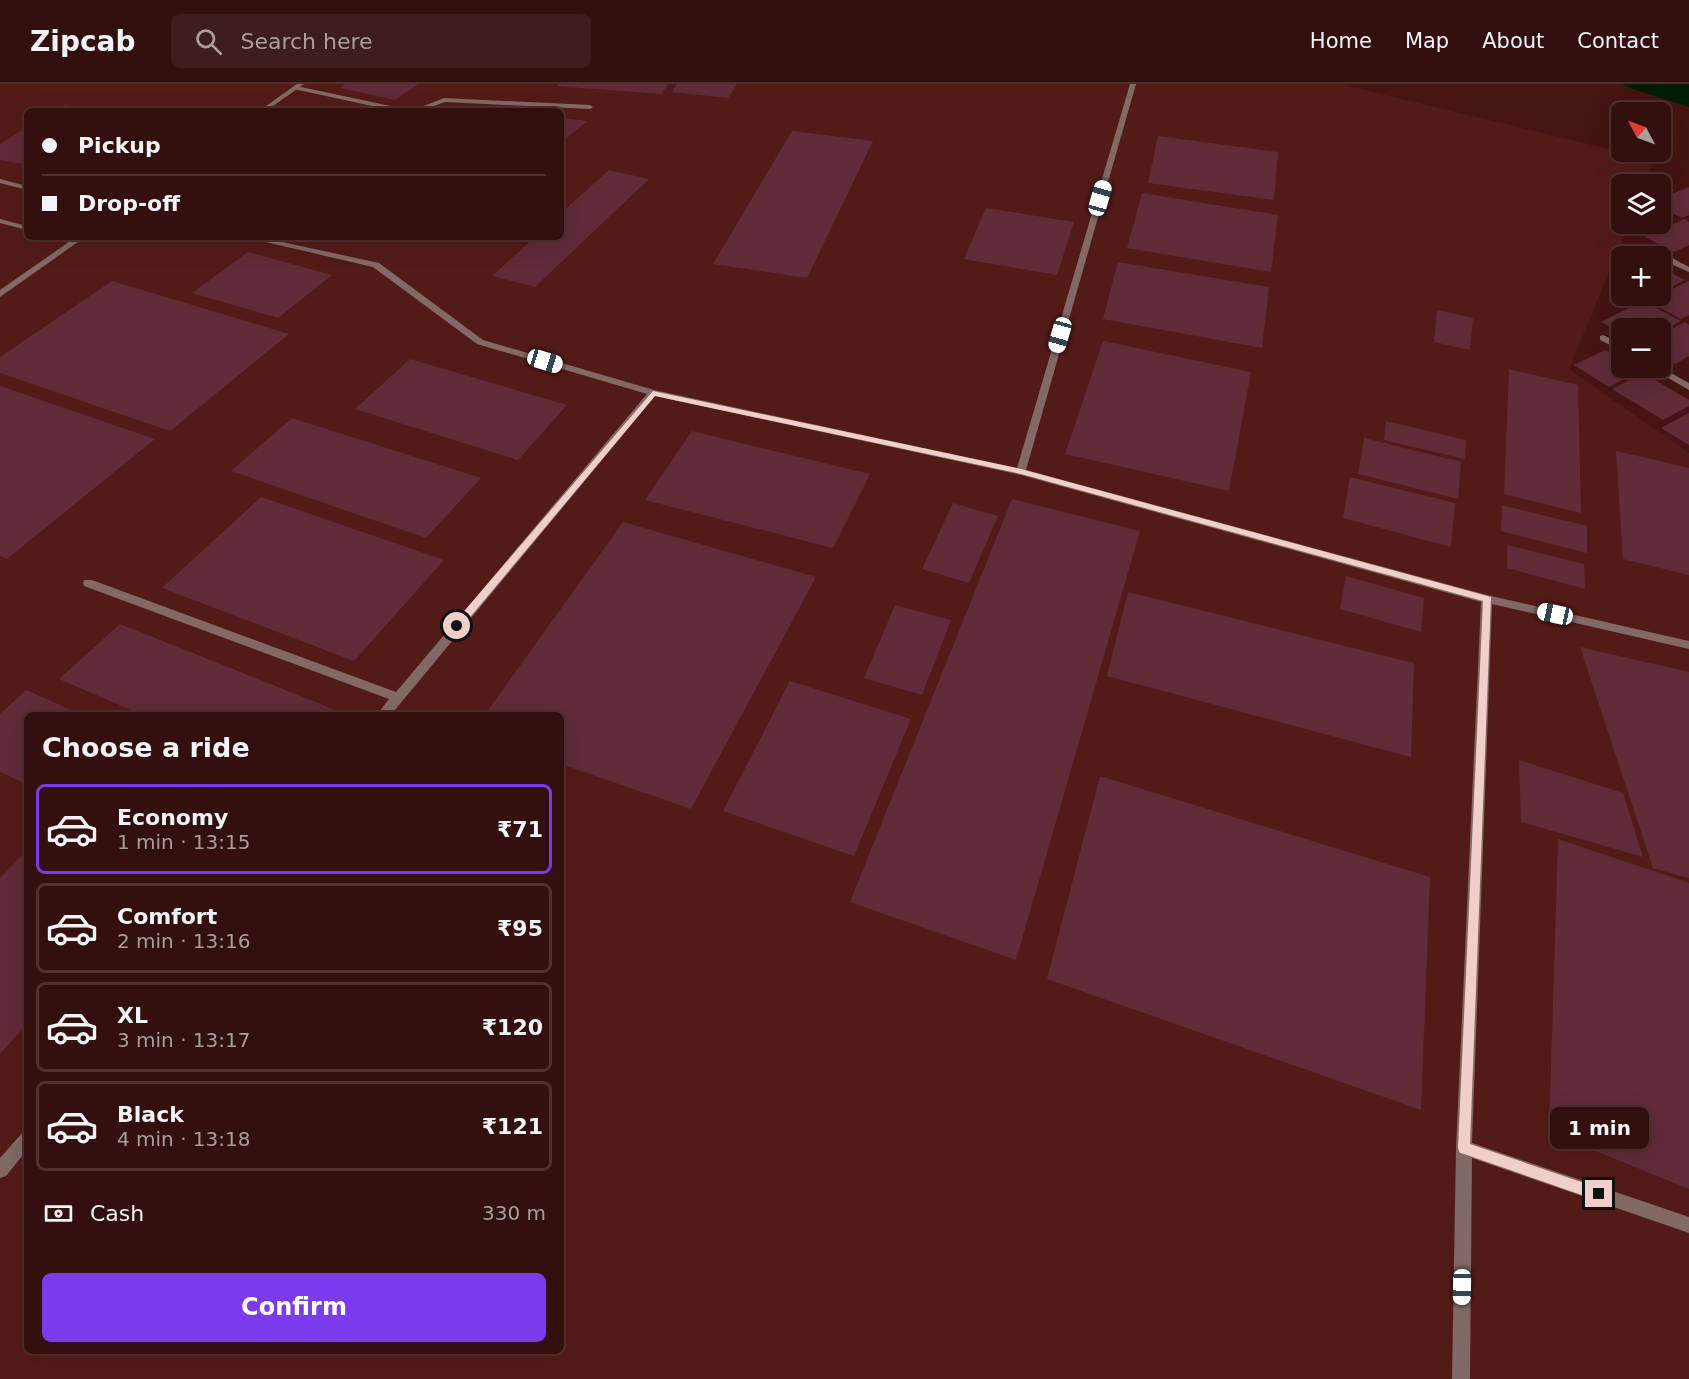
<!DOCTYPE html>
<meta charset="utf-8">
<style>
:root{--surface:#33100e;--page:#3e1e1c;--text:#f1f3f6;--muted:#a99d9e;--line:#4e302e;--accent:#7c3aed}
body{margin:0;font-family:"DejaVu Sans",sans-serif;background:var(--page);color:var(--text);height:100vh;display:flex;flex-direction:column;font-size:22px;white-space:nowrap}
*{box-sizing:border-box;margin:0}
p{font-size:20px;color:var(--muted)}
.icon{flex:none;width:33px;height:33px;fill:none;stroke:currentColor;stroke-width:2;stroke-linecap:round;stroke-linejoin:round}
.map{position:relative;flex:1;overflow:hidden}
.details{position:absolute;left:24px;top:628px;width:540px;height:642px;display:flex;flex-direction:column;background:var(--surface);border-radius:9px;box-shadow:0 6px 24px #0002,0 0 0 2px var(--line)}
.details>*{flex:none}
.banner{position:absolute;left:24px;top:24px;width:540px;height:132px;border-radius:9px;box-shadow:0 6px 24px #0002,0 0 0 2px var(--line);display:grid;align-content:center;height:132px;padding:0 18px;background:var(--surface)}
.needle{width:39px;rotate:311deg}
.buttons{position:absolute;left:1611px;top:18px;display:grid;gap:12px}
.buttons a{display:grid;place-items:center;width:60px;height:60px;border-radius:9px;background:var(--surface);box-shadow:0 6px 24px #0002,0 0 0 2px var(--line);font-size:30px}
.end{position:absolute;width:27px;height:27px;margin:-14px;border:8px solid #f0cfcb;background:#111;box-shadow:0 0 0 3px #111}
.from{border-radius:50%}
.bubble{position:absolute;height:42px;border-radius:9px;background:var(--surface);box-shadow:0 6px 24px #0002,0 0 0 2px var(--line);font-size:20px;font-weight:800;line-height:42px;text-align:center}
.car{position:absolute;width:18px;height:36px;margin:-18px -9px;border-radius:8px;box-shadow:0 0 4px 2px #0007;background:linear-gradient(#fff 24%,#345 0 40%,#fff 0 76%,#345 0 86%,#fff 0)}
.banner b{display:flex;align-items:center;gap:21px;height:57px;font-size:22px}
.banner b+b{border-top:2px solid var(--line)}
.banner i{width:15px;height:15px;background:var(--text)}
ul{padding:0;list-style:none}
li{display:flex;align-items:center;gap:18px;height:90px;margin:0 12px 9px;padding:0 6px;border:3px solid var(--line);border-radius:9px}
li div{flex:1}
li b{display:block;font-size:22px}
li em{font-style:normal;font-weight:800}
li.active{border-color:var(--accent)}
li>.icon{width:54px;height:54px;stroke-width:1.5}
h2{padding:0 18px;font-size:27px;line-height:72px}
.pay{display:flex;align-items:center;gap:15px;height:66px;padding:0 18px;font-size:22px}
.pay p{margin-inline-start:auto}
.button{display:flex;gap:12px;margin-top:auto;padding:12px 18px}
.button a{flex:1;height:69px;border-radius:9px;background:var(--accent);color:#fff;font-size:24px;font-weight:800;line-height:69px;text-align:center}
header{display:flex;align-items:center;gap:36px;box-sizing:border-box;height:84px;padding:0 30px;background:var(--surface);border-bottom:2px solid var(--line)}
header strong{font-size:28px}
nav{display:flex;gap:33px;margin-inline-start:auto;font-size:21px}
.search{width:420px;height:54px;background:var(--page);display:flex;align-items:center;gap:15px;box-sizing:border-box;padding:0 21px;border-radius:9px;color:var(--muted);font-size:22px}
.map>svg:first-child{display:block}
.built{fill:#531b18;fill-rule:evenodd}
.water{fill:#001e05}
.building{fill:#5f2c38}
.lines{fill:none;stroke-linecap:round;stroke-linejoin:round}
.lane{fill:#826965;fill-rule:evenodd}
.street{fill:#826965;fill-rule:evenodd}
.route{fill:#f0cfcb}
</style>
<header>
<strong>Zipcab</strong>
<div class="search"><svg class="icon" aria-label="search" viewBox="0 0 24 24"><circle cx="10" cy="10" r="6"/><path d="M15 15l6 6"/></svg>Search here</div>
<nav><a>Home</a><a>Map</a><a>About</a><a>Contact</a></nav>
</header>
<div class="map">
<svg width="1689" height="1295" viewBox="0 0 1689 1295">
<rect width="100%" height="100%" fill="#441512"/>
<path class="built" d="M0 0H1340L1654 76 1644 100H1622V140H1629L1569 285 1689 369V1295H0ZM27 27H561V153H27ZM27 632H561V1268H27Z"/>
<path class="water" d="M1622 0H1689V23L1630 4Z"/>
<path class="building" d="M345 0H418L395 16 340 4Z
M559 0H668L662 10 557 2Z
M677 0H737L728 14 672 8Z
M64 21 92 26V27H54Z
M561 34 588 37 561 58Z
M27 43V81L0 76V60Z
M792 47 873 57 807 194 713 180Z
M1158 52 1278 68 1274 116 1148 99Z
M609 86 649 95 535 203 492 192 535 153H561V129Z
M1689 103V131L1682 134 1660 123V115Z
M1142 109 1278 131 1271 188 1127 164Z
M986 124 1074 138 1057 191 964 175Z
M1684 135 1689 138V161L1674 168 1645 153Z
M248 168 332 191 278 234 192 209Z
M1118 178 1269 203 1262 264 1103 235Z
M1660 183 1685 196 1660 208Z
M112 197 289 250 170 347 0 289V273Z
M1689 197V231L1681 235 1648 217Z
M1643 217 1681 237 1660 248V244H1622V250L1601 238Z
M1437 226 1473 234 1470 266 1434 258Z
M1685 238 1689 241V272L1675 280 1660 271V251Z
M1103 257 1251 288 1229 407 1065 370Z
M1605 266 1622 276V284H1635L1640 286 1609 303 1574 281Z
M410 275 567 321 518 376 355 325Z
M1509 285 1578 301 1581 429 1504 410Z
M1643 289 1689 316V322L1663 336 1612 305Z
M0 302 155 355 7 475 0 472Z
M1689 329V361L1661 344Z
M292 334 481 394 426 454 231 387Z
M1386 337 1466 356 1465 375 1384 356Z
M692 347 870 390 833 464 645 416Z
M1364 354 1461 378 1458 415 1358 390Z
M1616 367 1689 384V491L1623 475Z
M1350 393 1455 419 1451 463 1343 434Z
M261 413 444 476 354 577 162 504Z
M1012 415 1140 447 1016 876 850 818Z
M953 419 998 432 969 499 922 485Z
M1502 421 1587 442V469L1501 447Z
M623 438 816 493 691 725 561 680V632H484Z
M1507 461 1584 480 1585 505 1507 484Z
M1346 492 1424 514 1421 548 1340 525Z
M1128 508 1414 579 1411 673 1107 592Z
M895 521 951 536 922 611 864 594Z
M120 540 333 625 327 632H145L59 595Z
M1580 563 1689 588V794L1653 784Z
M790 597 911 635 854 772 723 727Z
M26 606 85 632H27V700L0 688V630Z
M1519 676 1623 709 1643 773 1521 738Z
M1100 692 1430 793 1421 1026 1047 895Z
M1558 755 1689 799V1105L1549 1048Z
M27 766V940L0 970V794Z"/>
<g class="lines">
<path class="lane" d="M296 2 405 25 408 27H395L294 5 293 4Z
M444 14 590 21 593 23 590 25 445 18 420 27H411Z
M0 135 27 142V146L0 139Z
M61 153H74L81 156 77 158Z"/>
<path class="street" d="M297 0H304L266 27H259Z
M1130 0H1136L1026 386 1487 511 1689 557V565L1492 520 1472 1059 1689 1133V1149L1472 1074 1470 1295H1452L1456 1064 1481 518 1021 391 655 312 390 632H376L389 615 84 502 83 499 84 496H92L396 608 647 310 477 260 373 183 244 153H259L379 179 483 256 654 306 1017 384Z
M0 95 27 102V106L0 99Z
M76 153H85L0 213V206Z
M1649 165H1655L1689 183V188L1660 175V172L1649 169Z
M1603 251 1622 260V267L1600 256V252Z
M1660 283 1689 299V306L1651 284Z
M27 1046V1066L6 1092 0 1094V1074L22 1049Z"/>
</g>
<path class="route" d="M653 307 1021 385 1491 513 1470 1060 1599 1104 1604 1106 1605 1110 1604 1115 1599 1117 1464 1070 1460 1069 1458 1064 1483 517 1021 390 655 312 461 544H454V539Z"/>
</svg>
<div class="buttons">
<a><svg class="needle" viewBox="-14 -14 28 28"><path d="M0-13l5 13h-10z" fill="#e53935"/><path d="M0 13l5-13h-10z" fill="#a99d9e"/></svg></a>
<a><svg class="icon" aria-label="layers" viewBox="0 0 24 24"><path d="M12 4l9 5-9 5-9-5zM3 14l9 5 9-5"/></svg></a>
<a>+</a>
<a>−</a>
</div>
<i class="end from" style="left:457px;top:542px"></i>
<i class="end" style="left:1599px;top:1110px"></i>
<div class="bubble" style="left:1550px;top:1023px;width:99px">1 min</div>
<i class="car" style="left:1100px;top:114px;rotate:16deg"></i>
<i class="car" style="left:1060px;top:251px;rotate:196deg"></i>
<i class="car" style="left:545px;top:277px;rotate:107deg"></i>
<i class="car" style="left:1555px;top:530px;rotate:282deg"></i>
<i class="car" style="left:1462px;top:1203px;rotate:181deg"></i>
<div class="banner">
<b><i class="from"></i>Pickup</b>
<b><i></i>Drop-off</b>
</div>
<section class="details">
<h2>Choose a ride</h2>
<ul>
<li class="active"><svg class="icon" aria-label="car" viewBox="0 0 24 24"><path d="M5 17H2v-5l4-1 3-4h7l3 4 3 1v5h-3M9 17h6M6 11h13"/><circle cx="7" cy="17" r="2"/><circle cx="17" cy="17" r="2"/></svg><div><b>Economy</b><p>1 min · 13:15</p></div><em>₹71</em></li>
<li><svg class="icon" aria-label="car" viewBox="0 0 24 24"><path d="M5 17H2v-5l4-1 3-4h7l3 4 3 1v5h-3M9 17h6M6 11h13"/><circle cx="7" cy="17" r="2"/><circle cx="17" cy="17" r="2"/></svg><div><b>Comfort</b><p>2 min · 13:16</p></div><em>₹95</em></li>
<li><svg class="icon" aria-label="car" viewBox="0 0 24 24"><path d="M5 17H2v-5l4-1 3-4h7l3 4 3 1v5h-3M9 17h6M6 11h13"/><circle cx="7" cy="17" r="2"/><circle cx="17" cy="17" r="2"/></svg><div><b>XL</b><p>3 min · 13:17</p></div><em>₹120</em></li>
<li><svg class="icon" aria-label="car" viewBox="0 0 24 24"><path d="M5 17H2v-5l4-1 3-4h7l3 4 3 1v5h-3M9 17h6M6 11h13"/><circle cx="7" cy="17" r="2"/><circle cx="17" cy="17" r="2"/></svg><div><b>Black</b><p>4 min · 13:18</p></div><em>₹121</em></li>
</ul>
<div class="pay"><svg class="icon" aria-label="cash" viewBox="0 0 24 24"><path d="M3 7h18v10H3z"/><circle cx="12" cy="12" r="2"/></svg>Cash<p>330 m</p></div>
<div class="button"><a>Confirm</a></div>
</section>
</div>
